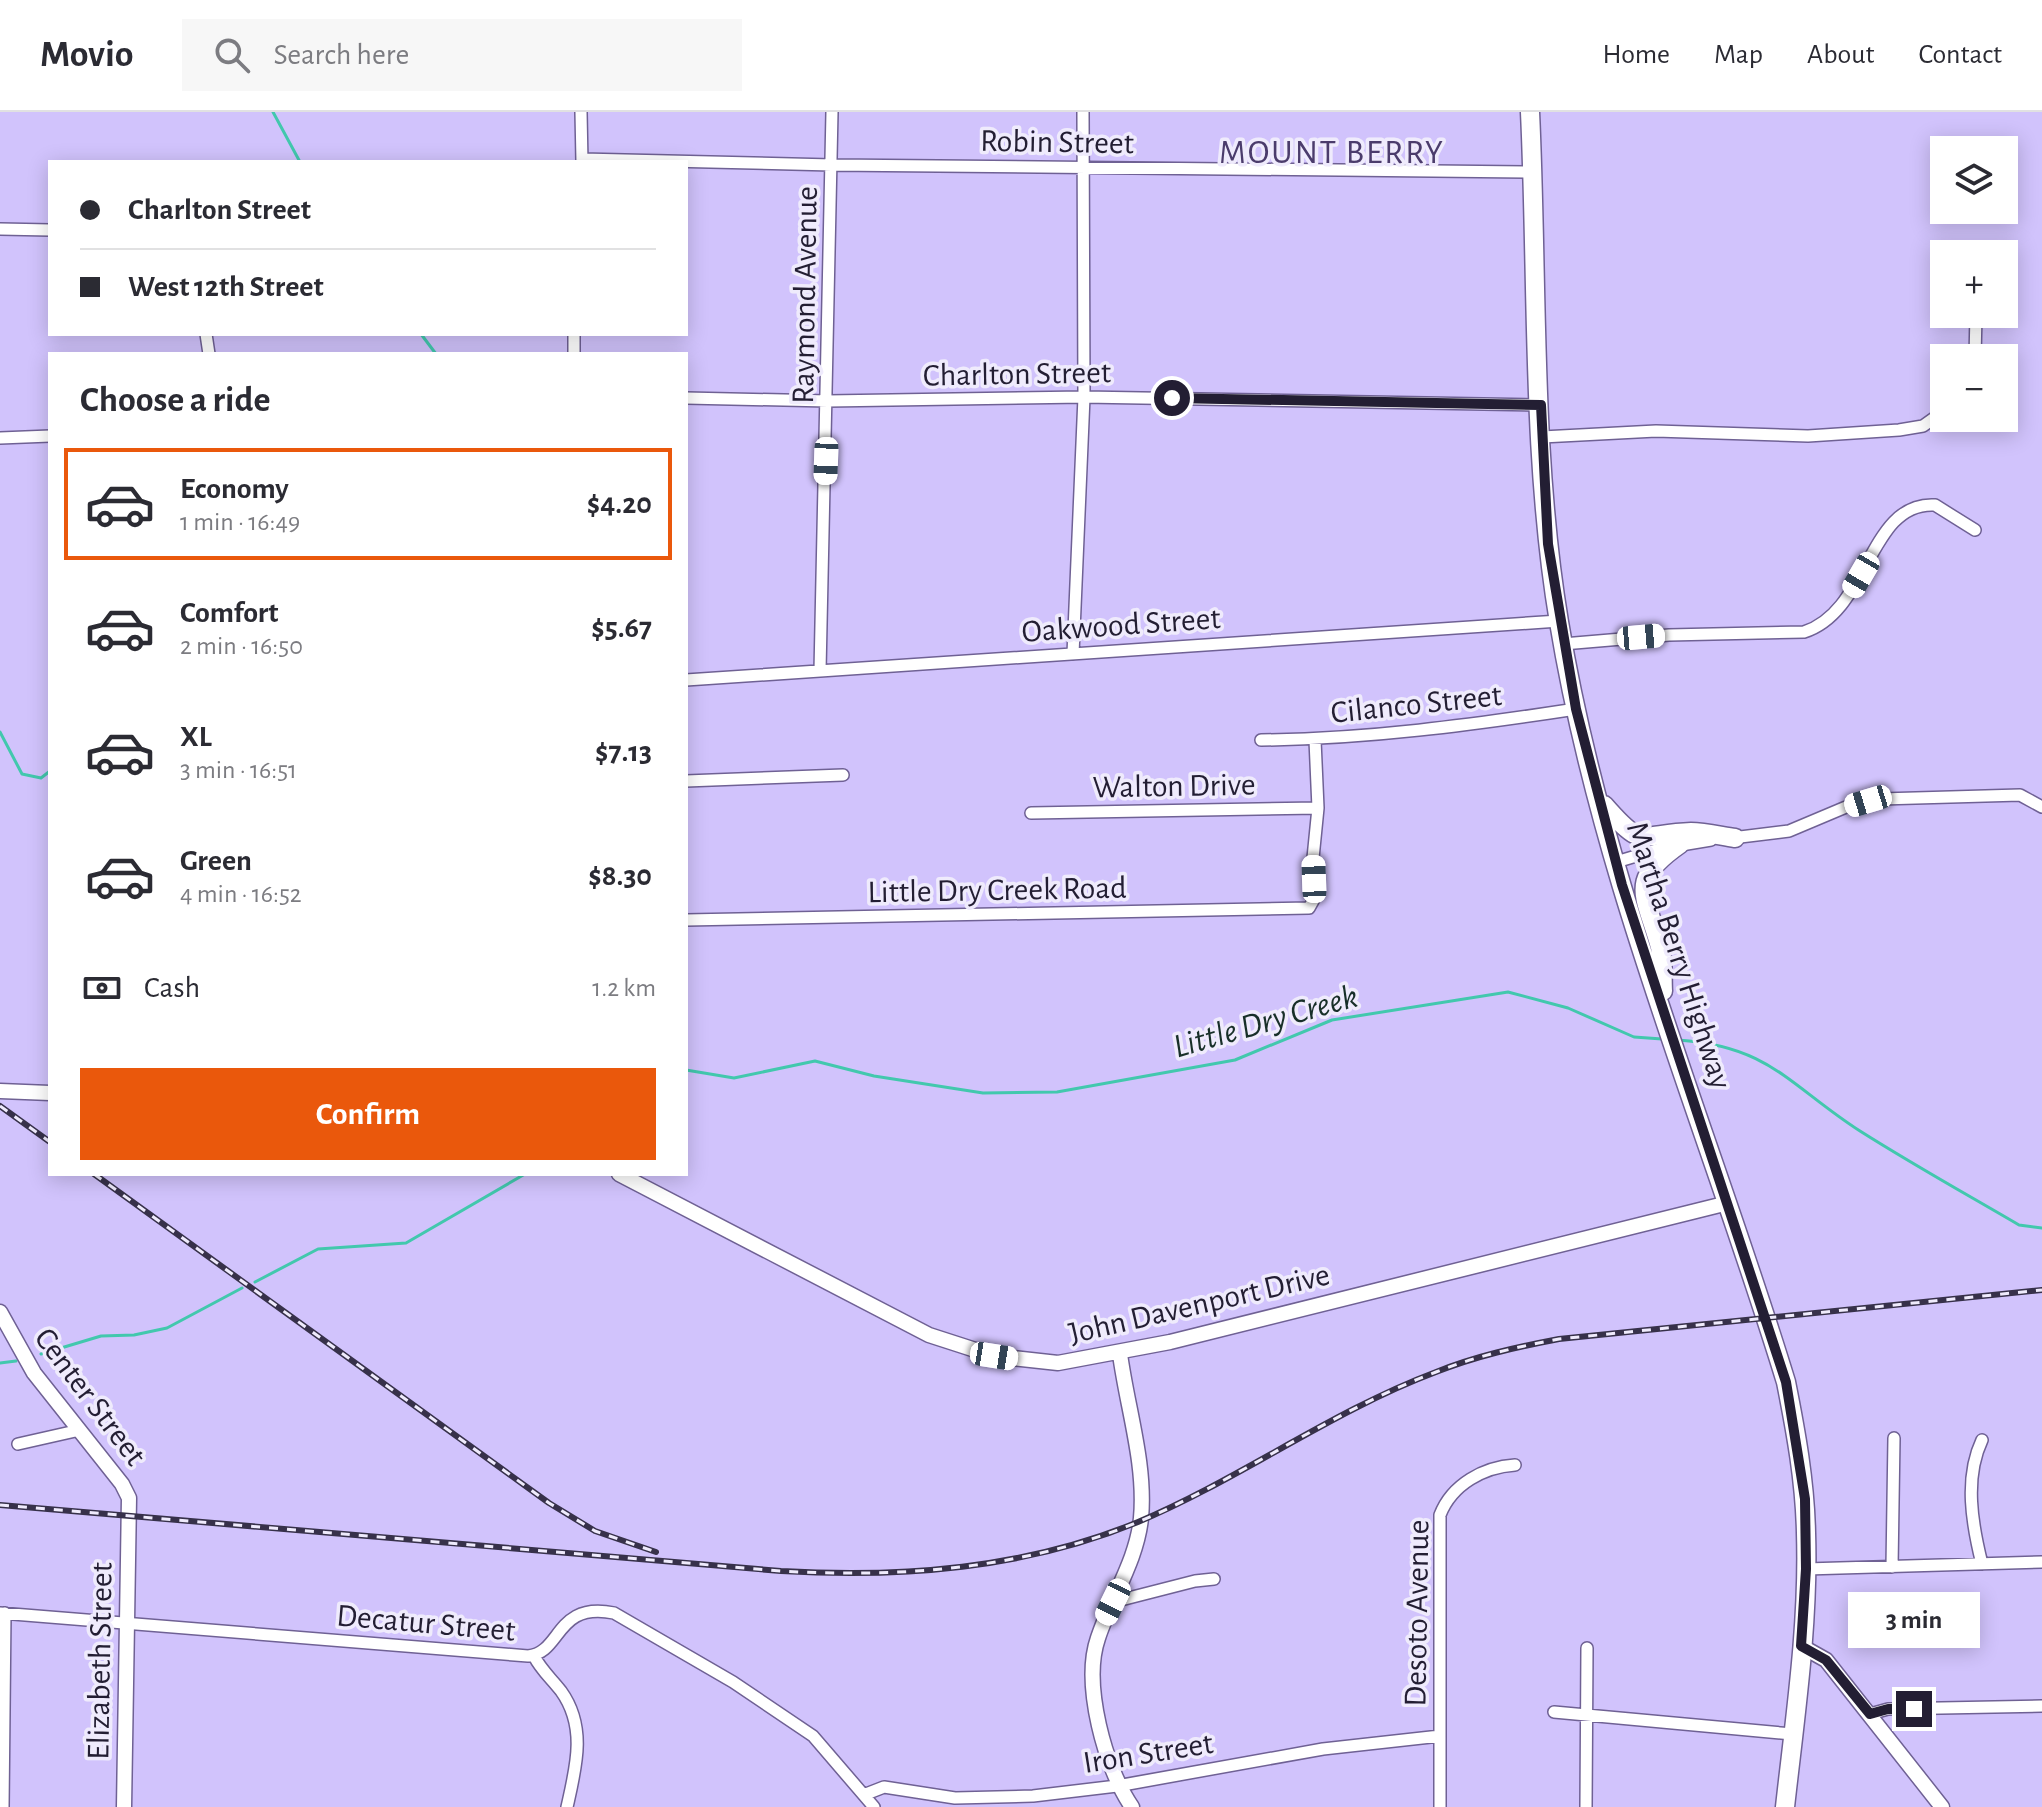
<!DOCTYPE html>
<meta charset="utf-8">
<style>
:root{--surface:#fff;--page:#f7f7f7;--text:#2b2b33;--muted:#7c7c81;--line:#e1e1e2;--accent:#ea580c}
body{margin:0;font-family:"Alegreya Sans",sans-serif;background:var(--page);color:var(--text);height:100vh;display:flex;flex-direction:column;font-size:30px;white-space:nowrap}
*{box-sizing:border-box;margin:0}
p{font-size:26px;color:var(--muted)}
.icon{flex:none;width:44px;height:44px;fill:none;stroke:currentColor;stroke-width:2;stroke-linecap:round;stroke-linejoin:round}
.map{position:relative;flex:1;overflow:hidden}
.drawer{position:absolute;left:48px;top:240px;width:640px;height:824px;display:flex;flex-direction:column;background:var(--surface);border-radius:0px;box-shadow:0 4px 20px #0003}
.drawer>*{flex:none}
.banner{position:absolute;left:48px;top:48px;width:640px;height:176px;border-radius:0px;box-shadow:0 4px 20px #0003;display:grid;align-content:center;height:176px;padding:0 32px;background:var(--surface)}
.tools{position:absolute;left:1930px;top:24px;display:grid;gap:16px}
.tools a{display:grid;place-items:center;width:88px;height:88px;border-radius:0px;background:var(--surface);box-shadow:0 4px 20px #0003;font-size:40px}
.end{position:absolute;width:36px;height:36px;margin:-18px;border:10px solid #231e33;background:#fff;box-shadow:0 0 0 4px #fff}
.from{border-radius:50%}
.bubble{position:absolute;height:56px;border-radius:0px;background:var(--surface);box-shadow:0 4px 20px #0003;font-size:26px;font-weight:700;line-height:56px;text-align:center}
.car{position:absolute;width:24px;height:48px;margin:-24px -12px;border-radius:10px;box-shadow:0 0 6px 2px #0007;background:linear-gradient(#fff 24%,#345 0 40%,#fff 0 76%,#345 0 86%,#fff 0)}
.banner b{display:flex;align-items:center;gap:28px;height:76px;font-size:30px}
.banner b+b{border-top:2px solid var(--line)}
.banner i{width:20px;height:20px;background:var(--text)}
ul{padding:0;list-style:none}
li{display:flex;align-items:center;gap:24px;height:112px;margin:0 16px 12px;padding:0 16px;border:4px solid transparent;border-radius:0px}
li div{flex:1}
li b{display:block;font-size:30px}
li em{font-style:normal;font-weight:700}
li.on{border-color:var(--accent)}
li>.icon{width:72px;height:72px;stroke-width:1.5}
h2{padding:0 32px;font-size:36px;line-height:96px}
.pay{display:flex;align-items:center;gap:20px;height:88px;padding:0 32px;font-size:30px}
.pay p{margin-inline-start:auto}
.primary-button{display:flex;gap:16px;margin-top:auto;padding:16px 32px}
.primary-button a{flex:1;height:92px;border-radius:0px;background:var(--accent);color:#fff;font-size:32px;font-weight:700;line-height:92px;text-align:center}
header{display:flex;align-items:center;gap:48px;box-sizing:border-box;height:112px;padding:0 40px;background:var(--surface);border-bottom:2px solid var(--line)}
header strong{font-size:38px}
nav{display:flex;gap:44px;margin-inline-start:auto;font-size:28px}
.search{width:560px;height:72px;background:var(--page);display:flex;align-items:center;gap:20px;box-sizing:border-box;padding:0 28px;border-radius:0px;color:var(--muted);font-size:30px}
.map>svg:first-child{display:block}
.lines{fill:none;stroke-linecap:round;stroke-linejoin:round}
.stream{stroke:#42c8ad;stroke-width:3}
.minor-casing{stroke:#6f6194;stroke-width:14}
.tertiary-casing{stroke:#6f6194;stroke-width:17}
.primary-casing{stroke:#6f6194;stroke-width:21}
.minor{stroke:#fff;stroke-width:11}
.tertiary{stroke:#fff;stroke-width:14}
.primary{stroke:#fff;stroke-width:18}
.rail-casing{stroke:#37314a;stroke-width:6}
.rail{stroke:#efebfc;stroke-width:3;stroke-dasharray:9;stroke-linecap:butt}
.route{stroke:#231e33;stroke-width:10}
.labels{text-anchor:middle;stroke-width:7;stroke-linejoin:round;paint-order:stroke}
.street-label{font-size:32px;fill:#231e33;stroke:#efebfc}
.neighbourhood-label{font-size:34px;letter-spacing:2px;fill:#4b3c6c;stroke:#efebfc}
.water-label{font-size:34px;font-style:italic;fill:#182f29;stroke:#efebfc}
</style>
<header>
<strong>Movio</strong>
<div class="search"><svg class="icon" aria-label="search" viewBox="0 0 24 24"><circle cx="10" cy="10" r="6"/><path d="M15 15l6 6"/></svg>Search here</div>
<nav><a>Home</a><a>Map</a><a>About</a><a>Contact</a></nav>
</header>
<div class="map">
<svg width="2042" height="1695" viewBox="0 0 2042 1695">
<rect width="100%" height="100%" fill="#d1c3fc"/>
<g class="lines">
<path class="stream" d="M273 0 300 50
M421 222 436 242
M0 620 22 662 41 666 50 659
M1678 928C1770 934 1790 974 1860 1019 1912 1052 1966 1082 2019 1113L2042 1116
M686 958 734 966 815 949 874 964 983 981 1057 980 1235 948 1332 908 1508 880 1568 896 1634 925 1662 927
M255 1170 318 1137 406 1131 525 1062
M41 1242 101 1224 134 1223 167 1216 242 1176
M0 1251 16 1249"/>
<g class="minor-casing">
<path id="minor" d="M581 0 582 50
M582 47 832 53 1533 60
M0 117 50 118
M206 222 209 242
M574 242V222
M1975 246 1976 202
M686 286 828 289 1084 285 1541 293
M1542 325 1656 319 1808 324 1899 318 1923 314 1944 299
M0 326 50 324
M1563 532 1669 523 1804 520C1870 499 1868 389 1935 393L1975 418
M1073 542 1084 285 1083 0
M820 559 832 0
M686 568 1559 509
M1261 628C1367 627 1471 613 1576 597
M686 669 843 663
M1031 701 1318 696
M1732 726 1789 719 1846 695 1881 687 2020 683 2042 695
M1616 750 1663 736 1711 728
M686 808 1309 796 1314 787 1313 746 1318 696 1315 628
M18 1332 80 1318
M1982 1452C1972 1412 1964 1366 1982 1328
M1892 1455 1894 1326
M1806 1457 2042 1450
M1113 1490 1195 1469 1214 1467
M0 1501 528 1544C562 1541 555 1489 614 1501L733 1570 813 1624 874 1695
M534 1544C541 1558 551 1566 561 1579 587 1615 576 1655 567 1695
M1554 1600 1792 1622
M1870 1602 1888 1597 2042 1594
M866 1682 884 1675 955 1686 1033 1684 1117 1674 1323 1637 1440 1624
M3 1695 5 1501
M1440 1695V1403C1452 1372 1484 1355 1515 1353
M1586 1695 1587 1536"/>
</g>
<g class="tertiary-casing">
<path id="tertiary" d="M0 979 50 981
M619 1062 929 1223 994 1244 1058 1251 1170 1230 1728 1091
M0 1200 34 1261 122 1372 129 1386 124 1695
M1120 1242C1127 1295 1146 1352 1141 1406 1137 1448 1111 1486 1098 1526 1082 1572 1105 1656 1132 1695
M1801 1534 1826 1548 1942 1695"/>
</g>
<g class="primary-casing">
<path id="primary" d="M1530 0C1538 169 1531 343 1559 510 1602 772 1709 1018 1786 1270 1796 1320 1805 1370 1806 1421 1809 1512 1795 1605 1785 1695
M1604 693C1644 739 1638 722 1691 720 1705 720 1721 724 1735 726
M1663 879C1662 864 1664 849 1660 835 1645 781 1627 769 1680 732"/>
</g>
<use href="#minor" class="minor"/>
<use href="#tertiary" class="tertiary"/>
<use href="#primary" class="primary"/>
<g class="rail-casing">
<path id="rail" d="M0 994 50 1030
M94 1062 549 1391 595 1419 656 1440
M0 1393 781 1459C902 1466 1024 1457 1138 1410 1240 1367 1332 1299 1436 1260 1476 1244 1517 1235 1559 1227L2042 1178"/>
</g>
<use href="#rail" class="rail"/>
</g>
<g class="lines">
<path class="route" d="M1172 286 1541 293 1548 432 1576 597 1622 773 1786 1270 1805 1387 1806 1457 1801 1534 1826 1548 1870 1602 1888 1597H1914"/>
</g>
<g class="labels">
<g class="street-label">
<text transform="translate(1057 29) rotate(1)" y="11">Robin Street</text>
<text transform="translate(804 183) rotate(-89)" y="11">Raymond Avenue</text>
<text transform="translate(1017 261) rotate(-1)" y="11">Charlton Street</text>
<text transform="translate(1121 512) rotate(-4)" y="11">Oakwood Street</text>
<text transform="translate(1416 591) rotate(-6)" y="11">Cilanco Street</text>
<text transform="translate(1174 673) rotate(-1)" y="11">Walton Drive</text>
<text transform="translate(997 777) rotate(-1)" y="11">Little Dry Creek Road</text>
<text transform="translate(1680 843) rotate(72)" y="11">Martha Berry Highway</text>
<text transform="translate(1199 1191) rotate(-13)" y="11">John Davenport Drive</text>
<text transform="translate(91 1284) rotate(53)" y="11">Center Street</text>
<text transform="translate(1416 1501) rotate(-89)" y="11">Desoto Avenue</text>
<text transform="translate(426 1510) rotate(5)" y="11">Decatur Street</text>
<text transform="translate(99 1549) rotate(-89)" y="11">Elizabeth Street</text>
<text transform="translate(1148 1640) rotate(-9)" y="11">Iron Street</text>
</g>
<g class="neighbourhood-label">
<text x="1332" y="51">MOUNT BERRY</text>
</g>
<g class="water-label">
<text transform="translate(1265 908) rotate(-16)" y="12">Little Dry Creek</text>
</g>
</g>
</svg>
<div class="tools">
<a><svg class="icon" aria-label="layers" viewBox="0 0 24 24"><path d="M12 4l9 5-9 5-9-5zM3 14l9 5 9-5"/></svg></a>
<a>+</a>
<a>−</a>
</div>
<i class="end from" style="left:1172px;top:286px"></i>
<i class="end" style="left:1914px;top:1597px"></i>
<div class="bubble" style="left:1848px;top:1480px;width:132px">3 min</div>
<i class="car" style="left:826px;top:349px;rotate:182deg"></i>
<i class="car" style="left:1861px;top:463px;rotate:210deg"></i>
<i class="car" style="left:1641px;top:525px;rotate:85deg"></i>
<i class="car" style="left:1868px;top:689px;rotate:253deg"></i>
<i class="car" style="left:1314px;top:767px;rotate:358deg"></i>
<i class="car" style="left:994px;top:1244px;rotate:99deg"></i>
<i class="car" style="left:1113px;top:1490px;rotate:206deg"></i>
<div class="banner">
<b><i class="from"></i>Charlton Street</b>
<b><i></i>West 12th Street</b>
</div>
<section class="drawer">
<h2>Choose a ride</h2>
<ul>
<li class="on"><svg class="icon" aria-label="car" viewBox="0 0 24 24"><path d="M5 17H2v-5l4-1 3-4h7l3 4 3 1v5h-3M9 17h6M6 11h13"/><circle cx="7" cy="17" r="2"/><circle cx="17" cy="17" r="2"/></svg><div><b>Economy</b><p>1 min · 16:49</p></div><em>$4.20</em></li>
<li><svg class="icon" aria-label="car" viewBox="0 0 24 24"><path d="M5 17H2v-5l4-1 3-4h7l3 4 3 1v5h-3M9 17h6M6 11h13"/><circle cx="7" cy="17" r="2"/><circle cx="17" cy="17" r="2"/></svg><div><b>Comfort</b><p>2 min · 16:50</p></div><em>$5.67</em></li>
<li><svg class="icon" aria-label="car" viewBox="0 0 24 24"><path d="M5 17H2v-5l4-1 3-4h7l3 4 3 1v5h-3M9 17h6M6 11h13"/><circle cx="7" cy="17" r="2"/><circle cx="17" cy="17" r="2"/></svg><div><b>XL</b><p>3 min · 16:51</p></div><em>$7.13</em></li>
<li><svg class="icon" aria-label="car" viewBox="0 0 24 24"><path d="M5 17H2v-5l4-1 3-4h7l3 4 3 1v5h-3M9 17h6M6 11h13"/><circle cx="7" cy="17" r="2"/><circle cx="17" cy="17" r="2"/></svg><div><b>Green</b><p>4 min · 16:52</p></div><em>$8.30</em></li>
</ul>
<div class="pay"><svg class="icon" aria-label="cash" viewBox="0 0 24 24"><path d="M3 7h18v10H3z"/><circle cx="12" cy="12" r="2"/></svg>Cash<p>1.2 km</p></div>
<div class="primary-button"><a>Confirm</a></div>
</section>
</div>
